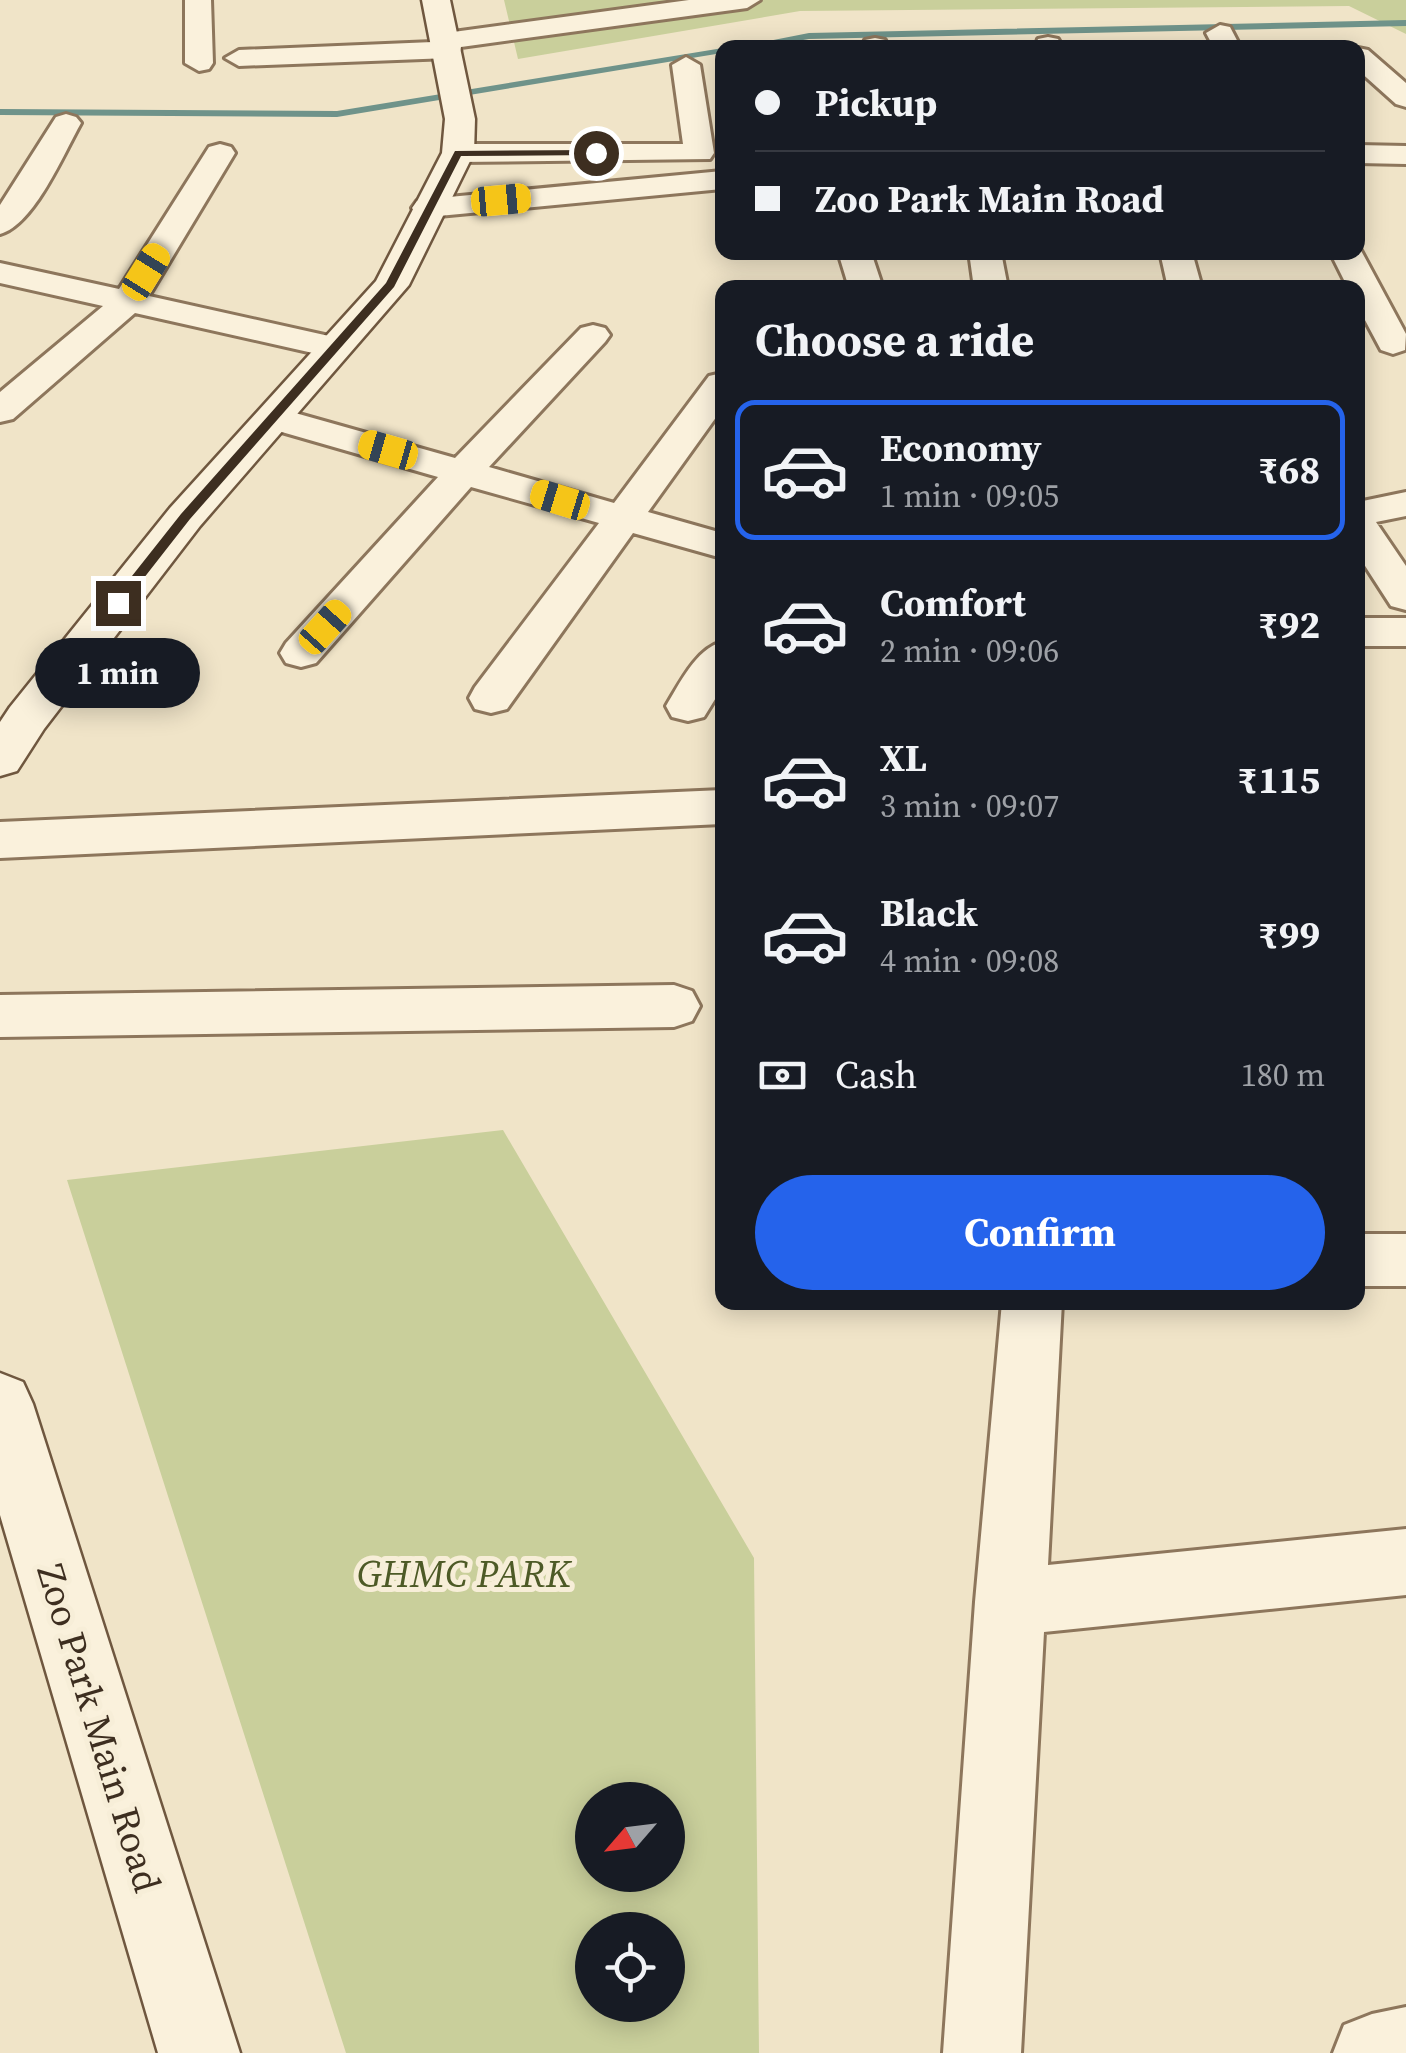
<!DOCTYPE html>
<meta charset="utf-8">
<style>
:root{--surface:#171b24;--page:#20242c;--text:#f1f3f6;--muted:#9ea1a6;--line:#363941;--accent:#2563eb}
body{margin:0;font-family:"Source Serif 4",serif;background:var(--page);color:var(--text);height:100vh;display:flex;flex-direction:column;font-size:38px;white-space:nowrap}
*{box-sizing:border-box;margin:0}
p{font-size:32px;color:var(--muted)}
.icon{flex:none;width:55px;height:55px;fill:none;stroke:currentColor;stroke-width:2;stroke-linecap:round;stroke-linejoin:round}
.map{position:relative;flex:1;overflow:hidden}
.side{position:absolute;left:715px;top:280px;width:650px;height:1030px;display:flex;flex-direction:column;background:var(--surface);border-radius:20px;box-shadow:0 5px 25px #0003}
.side>*{flex:none}
.hud{position:absolute;left:715px;top:40px;width:650px;height:220px;border-radius:20px;box-shadow:0 5px 25px #0003;display:grid;align-content:center;height:220px;padding:0 40px;background:var(--surface)}
.needle{width:65px;rotate:242deg}
.fabs{position:absolute;left:575px;top:1782px;display:grid;gap:20px}
.fabs a{display:grid;place-items:center;width:110px;height:110px;border-radius:50%;background:var(--surface);box-shadow:0 5px 25px #0003;font-size:50px}
.end{position:absolute;width:45px;height:45px;margin:-22px;border:12px solid #3d2e20;background:#fff;box-shadow:0 0 0 5px #fff}
.from{border-radius:50%}
.bubble{position:absolute;height:70px;border-radius:35px;background:var(--surface);box-shadow:0 5px 25px #0003;font-size:32px;font-weight:700;line-height:70px;text-align:center}
.car{position:absolute;width:30px;height:60px;margin:-30px -15px;border-radius:12px;box-shadow:0 0 8px 2px #0007;background:linear-gradient(#f5c518 24%,#345 0 40%,#f5c518 0 76%,#345 0 86%,#f5c518 0)}
.hud b{display:flex;align-items:center;gap:35px;height:95px;font-size:38px}
.hud b+b{border-top:2px solid var(--line)}
.hud i{width:25px;height:25px;background:var(--text)}
ul{padding:0;list-style:none}
li{display:flex;align-items:center;gap:30px;height:140px;margin:0 20px 15px;padding:0 20px;border:5px solid transparent;border-radius:20px}
li div{flex:1}
li b{display:block;font-size:38px}
li em{font-style:normal;font-weight:700}
li.current{border-color:var(--accent)}
li>.icon{width:90px;height:90px;stroke-width:1.5}
h2{padding:0 40px;font-size:45px;line-height:120px}
.pay{display:flex;align-items:center;gap:25px;height:110px;padding:0 40px;font-size:38px}
.pay p{margin-inline-start:auto}
.action{display:flex;gap:20px;margin-top:auto;padding:20px 40px}
.action a{flex:1;height:115px;border-radius:60px;background:var(--accent);color:#fff;font-size:40px;font-weight:700;line-height:115px;text-align:center}
.map>svg:first-child{display:block}
.green{fill:#c9cf9b;fill-rule:evenodd}
.lines{fill:none;stroke-linecap:round;stroke-linejoin:round}
.stream{fill:#6f938a;fill-rule:evenodd}
.street-casing{stroke:#8d765c;stroke-width:6}
.secondary-casing{stroke:#6f573f;stroke-width:5}
.street{fill:#faf1dc;fill-rule:evenodd}
.secondary{fill:#faf1dc;fill-rule:evenodd}
.route{fill:#3d2e20}
.labels{text-anchor:middle;stroke-width:10;stroke-linejoin:round;paint-order:stroke}
.near-park-label{font-size:38px;font-style:italic;fill:#4d5a26;stroke:#f7eed8}
.near-street-label{font-size:38px;fill:#3d2e20;stroke:#f7eed8}
</style>
<div class="map">
<svg width="1406" height="2053" viewBox="0 0 1406 2053">
<rect width="100%" height="100%" fill="#f0e4c8"/>
<path class="green" d="M504 0H1406V34L1349 6 800 11 518 59Z
M503 1130 754 1558 759 2053H346L67 1180ZM592 1800H668V1875H592ZM592 1930H668V2005H592Z"/>
<g class="lines">
<path class="stream" d="M1406 20V26L809 39 756 48H733L809 33Z
M723 48 722 53 337 117 0 115V109L337 111Z"/>
<g class="street-casing">
<path id="street" d="M185 0H211L213 63 209 69 199 71 185 63Z
M689 0H760L747 8 461 47 459 56 449 58 239 66 225 58 239 50 433 42 436 35 446 33Z
M1220 25 1230 27 1241 48H1214L1206 33Z
M1048 37 1058 39 1063 48H1035L1038 39Z
M875 38 885 40 889 48H861L865 40Z
M1358 48 1368 50 1406 83V107L1396 104 1358 70Z
M686 57 700 65 714 153 710 159 458 162 447 159 443 153 447 147 458 144H683L672 65Z
M66 114 76 117 81 123C64 153 34 225 0 234V205L56 117Z
M220 144 231 147 235 153 149 296 347 340 353 347 347 354 335 358 135 313 13 419 0 422V392L103 306 0 283V263L119 289 209 147Z
M1358 145 1406 146V164L1358 163Z
M722 171V189L428 217 417 215 412 208 417 201 428 199Z
M1358 245 1406 334 1405 350 1393 354 1381 350 1358 307V288H1348L1330 252H1358Z
M838 252H871L883 288H849Z
M969 252H1001L1008 288H974Z
M1160 252H1192L1202 288H1168Z
M593 325 605 328 610 335 605 342 489 467 614 503 709 376 722 373V409L648 512 722 533V558L633 533 507 709 491 713 475 709 469 698 475 687 599 523 471 487 316 663 301 667 286 663 280 653 286 643 438 477 261 426 256 418 261 410 274 407 455 458 581 328Z
M1406 492V516L1376 522 1406 566V610L1391 606 1358 555V502Z
M1358 618H1406V646H1358Z
M722 642V688L704 717 688 721 672 717 666 706C680 683 696 649 722 642Z
M722 790V824L0 858V822Z
M674 985 692 991 700 1006 692 1021 674 1027 0 1037V995Z
M1358 1234H1406V1286H1358Z
M1002 1302H1062L1048 1565 1406 1529V1595L1044 1632 1021 2053H943L975 1602Z
M1406 2007V2053H1333L1344 2025 1372 2014Z"/>
</g>
<g class="secondary-casing">
<path id="secondary" d="M422 0H450L475 119 474 153 409 285 200 526 44 729 17 771 0 776V722L10 707 170 508 376 281 442 153 445 119Z
M0 1373 23 1382 33 1404 240 2053H158L0 1515Z"/>
</g>
<use href="#street" class="street"/>
<use href="#secondary" class="secondary"/>
</g>
<path class="route" d="M596 150 599 155 461 156 394 287 190 519 122 606H113V600L181 514 386 283 455 151Z"/>
<g class="labels">
<g class="near-park-label">
<text x="464" y="1587">GHMC PARK</text>
</g>
<g class="near-street-label">
<text transform="translate(99 1728) rotate(73)" y="13">Zoo Park Main Road</text>
</g>
</g>
</svg>
<div class="fabs">
<a><svg class="needle" viewBox="-14 -14 28 28"><path d="M0-13l5 13h-10z" fill="#e53935"/><path d="M0 13l5-13h-10z" fill="#9ea1a6"/></svg></a>
<a><svg class="icon" aria-label="locate" viewBox="0 0 24 24"><circle cx="12" cy="12" r="6"/><path d="M12 2v4M12 18v4M2 12h4M18 12h4"/></svg></a>
</div>
<i class="end from" style="left:596px;top:153px"></i>
<i class="end" style="left:118px;top:603px"></i>
<div class="bubble" style="left:35px;top:638px;width:165px">1 min</div>
<i class="car" style="left:501px;top:200px;rotate:85deg"></i>
<i class="car" style="left:146px;top:272px;rotate:32deg"></i>
<i class="car" style="left:388px;top:450px;rotate:286deg"></i>
<i class="car" style="left:560px;top:500px;rotate:287deg"></i>
<i class="car" style="left:325px;top:627px;rotate:42deg"></i>
<div class="hud">
<b><i class="from"></i>Pickup</b>
<b><i></i>Zoo Park Main Road</b>
</div>
<section class="side">
<h2>Choose a ride</h2>
<ul>
<li class="current"><svg class="icon" aria-label="car" viewBox="0 0 24 24"><path d="M5 17H2v-5l4-1 3-4h7l3 4 3 1v5h-3M9 17h6M6 11h13"/><circle cx="7" cy="17" r="2"/><circle cx="17" cy="17" r="2"/></svg><div><b>Economy</b><p>1 min · 09:05</p></div><em>₹68</em></li>
<li><svg class="icon" aria-label="car" viewBox="0 0 24 24"><path d="M5 17H2v-5l4-1 3-4h7l3 4 3 1v5h-3M9 17h6M6 11h13"/><circle cx="7" cy="17" r="2"/><circle cx="17" cy="17" r="2"/></svg><div><b>Comfort</b><p>2 min · 09:06</p></div><em>₹92</em></li>
<li><svg class="icon" aria-label="car" viewBox="0 0 24 24"><path d="M5 17H2v-5l4-1 3-4h7l3 4 3 1v5h-3M9 17h6M6 11h13"/><circle cx="7" cy="17" r="2"/><circle cx="17" cy="17" r="2"/></svg><div><b>XL</b><p>3 min · 09:07</p></div><em>₹115</em></li>
<li><svg class="icon" aria-label="car" viewBox="0 0 24 24"><path d="M5 17H2v-5l4-1 3-4h7l3 4 3 1v5h-3M9 17h6M6 11h13"/><circle cx="7" cy="17" r="2"/><circle cx="17" cy="17" r="2"/></svg><div><b>Black</b><p>4 min · 09:08</p></div><em>₹99</em></li>
</ul>
<div class="pay"><svg class="icon" aria-label="cash" viewBox="0 0 24 24"><path d="M3 7h18v10H3z"/><circle cx="12" cy="12" r="2"/></svg>Cash<p>180 m</p></div>
<div class="action"><a>Confirm</a></div>
</section>
</div>
